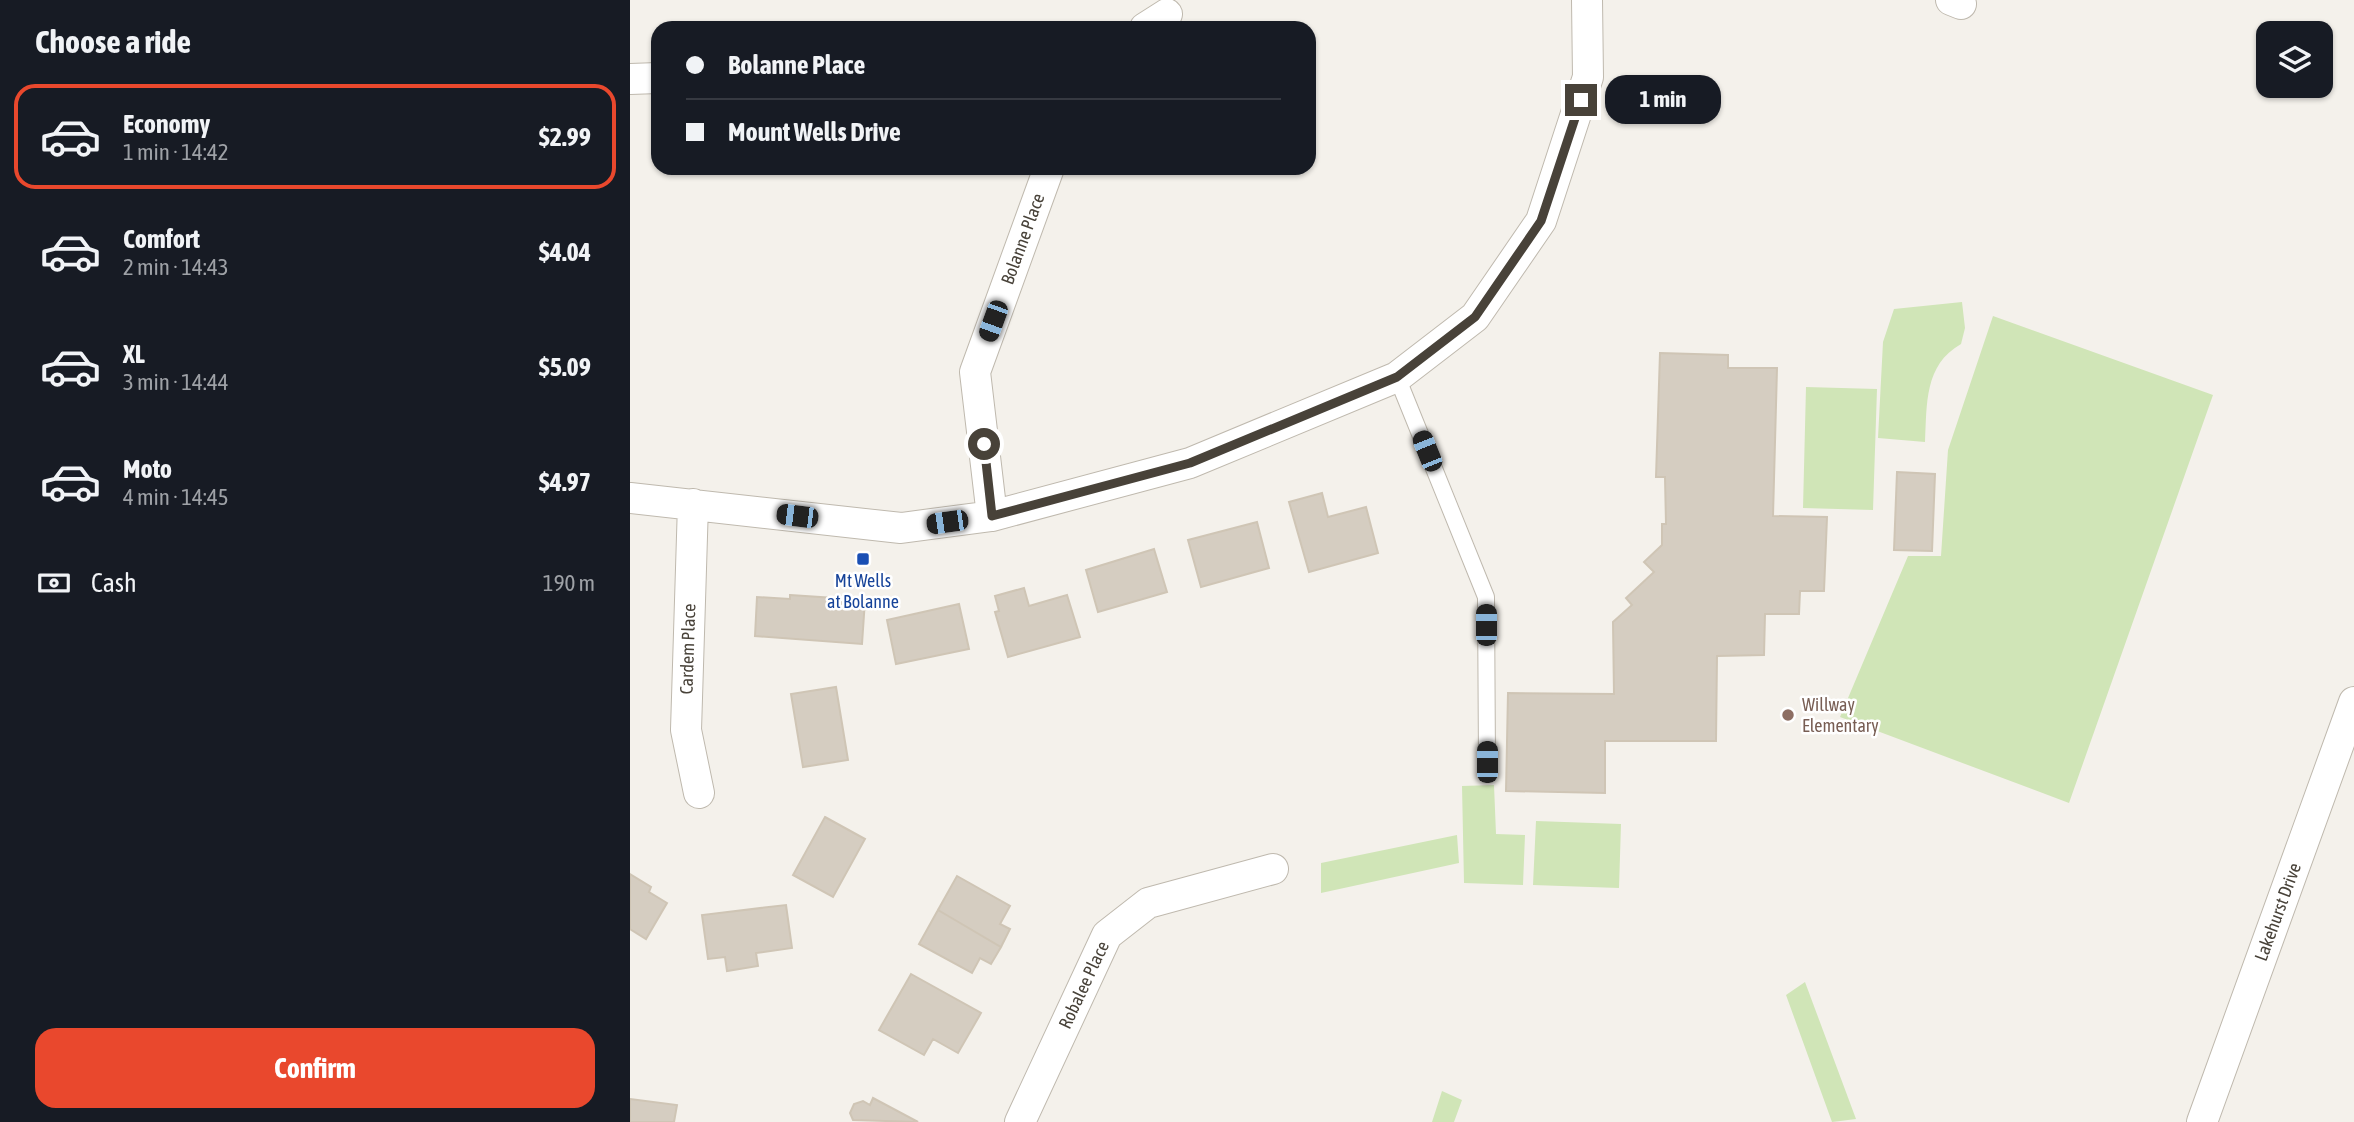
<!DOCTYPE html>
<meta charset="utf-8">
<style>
:root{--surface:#171b24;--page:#20242c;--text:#f1f3f6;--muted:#9ea1a6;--line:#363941;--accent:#e9482d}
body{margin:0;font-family:"Asap Condensed",sans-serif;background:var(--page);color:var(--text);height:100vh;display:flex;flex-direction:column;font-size:26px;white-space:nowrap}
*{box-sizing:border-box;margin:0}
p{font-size:23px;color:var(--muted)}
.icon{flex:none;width:38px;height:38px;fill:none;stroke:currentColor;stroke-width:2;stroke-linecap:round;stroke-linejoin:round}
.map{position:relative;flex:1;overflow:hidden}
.side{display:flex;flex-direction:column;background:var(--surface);width:630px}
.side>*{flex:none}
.hud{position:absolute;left:21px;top:21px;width:665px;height:154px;border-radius:21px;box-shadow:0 2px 5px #0004;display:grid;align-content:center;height:154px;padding:0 35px;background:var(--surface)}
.tools{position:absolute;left:1626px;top:21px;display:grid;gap:14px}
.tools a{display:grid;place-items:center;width:77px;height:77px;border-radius:14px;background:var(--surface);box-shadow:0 2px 5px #0004;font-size:35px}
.end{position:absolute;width:32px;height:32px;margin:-16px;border:9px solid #484239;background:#fff;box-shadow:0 0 0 4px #fff}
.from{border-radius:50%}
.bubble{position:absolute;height:49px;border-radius:21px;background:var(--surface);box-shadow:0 2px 5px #0004;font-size:23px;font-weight:700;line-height:49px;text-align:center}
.car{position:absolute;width:21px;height:42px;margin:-21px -10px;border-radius:9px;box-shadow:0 0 5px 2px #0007;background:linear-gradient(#222 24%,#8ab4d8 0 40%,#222 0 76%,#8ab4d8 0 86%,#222 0)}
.hud b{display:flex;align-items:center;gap:24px;height:66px;font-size:26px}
.hud b+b{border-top:2px solid var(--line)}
.hud i{width:18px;height:18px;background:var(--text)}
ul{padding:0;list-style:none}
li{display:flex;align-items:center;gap:21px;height:105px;margin:0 14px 10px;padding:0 21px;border:4px solid transparent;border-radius:21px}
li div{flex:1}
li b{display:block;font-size:26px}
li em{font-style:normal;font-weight:700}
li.on{border-color:var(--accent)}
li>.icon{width:63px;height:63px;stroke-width:1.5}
h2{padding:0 35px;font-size:32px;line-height:84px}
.pay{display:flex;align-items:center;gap:18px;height:77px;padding:0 35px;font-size:26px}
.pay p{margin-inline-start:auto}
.action{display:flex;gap:14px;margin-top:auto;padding:14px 35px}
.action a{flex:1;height:80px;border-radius:21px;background:var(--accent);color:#fff;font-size:28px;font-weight:700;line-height:80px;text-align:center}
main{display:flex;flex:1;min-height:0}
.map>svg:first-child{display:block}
.green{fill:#d0e5b7}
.building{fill:#d5cdc1;stroke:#cfc5b5;stroke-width:2}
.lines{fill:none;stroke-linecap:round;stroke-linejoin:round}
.lane-casing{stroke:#bfb9ae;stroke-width:18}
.street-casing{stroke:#bfb9ae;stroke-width:32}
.lane{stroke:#fff;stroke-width:16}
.street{stroke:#fff;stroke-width:30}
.route{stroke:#484239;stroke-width:9}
.transit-dot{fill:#1a4fb4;stroke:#fff;stroke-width:2.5}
.education-dot{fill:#8d6e63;stroke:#fff;stroke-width:2.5}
.labels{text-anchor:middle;stroke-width:5;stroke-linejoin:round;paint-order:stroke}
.street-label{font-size:18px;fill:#484239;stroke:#fff}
.transit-label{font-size:18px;fill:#164399;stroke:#fff}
.education-label{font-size:18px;fill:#785e54;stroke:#fff;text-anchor:start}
</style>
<main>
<section class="side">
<h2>Choose a ride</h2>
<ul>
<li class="on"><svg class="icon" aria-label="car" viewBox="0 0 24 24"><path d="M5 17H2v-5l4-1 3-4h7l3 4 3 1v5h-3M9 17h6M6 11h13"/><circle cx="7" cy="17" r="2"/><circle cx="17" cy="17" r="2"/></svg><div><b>Economy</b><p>1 min · 14:42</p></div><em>$2.99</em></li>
<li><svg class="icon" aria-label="car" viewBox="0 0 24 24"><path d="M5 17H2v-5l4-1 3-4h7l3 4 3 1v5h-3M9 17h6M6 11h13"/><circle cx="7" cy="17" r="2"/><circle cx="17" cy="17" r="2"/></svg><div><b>Comfort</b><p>2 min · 14:43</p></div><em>$4.04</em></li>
<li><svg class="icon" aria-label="car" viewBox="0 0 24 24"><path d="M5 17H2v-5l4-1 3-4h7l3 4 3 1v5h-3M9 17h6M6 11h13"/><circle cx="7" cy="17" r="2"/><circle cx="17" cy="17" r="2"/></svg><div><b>XL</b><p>3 min · 14:44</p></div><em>$5.09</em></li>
<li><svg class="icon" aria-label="car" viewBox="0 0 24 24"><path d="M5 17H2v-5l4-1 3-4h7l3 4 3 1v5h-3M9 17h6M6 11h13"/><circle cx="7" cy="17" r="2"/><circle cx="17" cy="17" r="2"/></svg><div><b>Moto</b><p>4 min · 14:45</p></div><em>$4.97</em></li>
</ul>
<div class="pay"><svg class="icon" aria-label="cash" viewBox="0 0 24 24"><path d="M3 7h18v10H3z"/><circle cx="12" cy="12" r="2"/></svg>Cash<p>190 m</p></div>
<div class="action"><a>Confirm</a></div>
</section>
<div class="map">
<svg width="1724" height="1122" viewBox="0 0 1724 1122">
<rect width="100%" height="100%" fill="#f4f1eb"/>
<path class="green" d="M1332 302 1335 328 1331 344C1294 365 1297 404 1295 442L1248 438 1253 342 1264 309Z
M1363 316 1583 395 1439 803 1210 717 1278 556H1311L1318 450Z
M1176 387 1247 389 1243 510 1173 508Z
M864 785 866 834 895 835 893 885 834 883 832 786Z
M906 821 991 824 989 888 903 885Z
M827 835 829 863 691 893V863Z
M1175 982 1226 1119 1202 1122 1156 995Z
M812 1091 832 1100 824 1122H802Z"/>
<path class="building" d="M1030 353 1098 355V368H1147L1143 516 1197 517 1194 591H1170L1169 614H1135L1134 655 1087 656 1086 741H975V793L876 791 878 693 984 694 983 622 1002 605 996 598 1024 572 1014 562 1032 545V524H1036L1035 477H1026Z
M1267 472 1305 474 1302 551 1264 550Z
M692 493 698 517 736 507 748 553 679 572 659 502Z
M627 522 639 568 571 587 558 540Z
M524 549 537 592 468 612 456 570Z
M394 588 399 606 437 595 450 637 378 657 365 612 369 611 365 596Z
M160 595 235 600 232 644 125 636 127 597 160 599Z
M329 604 339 649 266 664 257 620Z
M206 687 218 760 173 767 161 694Z
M195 817 235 839 203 897 163 875Z
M0 874 21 887 19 892 37 903 16 939 0 929Z
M327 876 380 906 370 924 380 929 371 947 308 910Z
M156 905 162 948 126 953 128 966 97 971 95 957 78 959 72 915Z
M308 910 371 947 361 964 350 958 342 973 289 944Z
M281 974 351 1013 328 1053 303 1039 294 1055 249 1030Z
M243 1098 288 1122 223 1120 220 1113 224 1104 233 1101 240 1105Z
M0 1099 47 1105 44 1122H0Z"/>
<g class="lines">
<g class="lane-casing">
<path id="lane" d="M767 377 856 597 857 762"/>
</g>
<g class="street-casing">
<path id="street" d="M1321 0 1331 4
M515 28 537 14
M0 79 28 78
M0 498 271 528 362 516 560 463 767 377 845 317 911 221 958 77 957 0
M63 504 56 730 69 793
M362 516 345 372 419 168
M390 1122 477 935 518 903 643 869
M1572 1122 1724 702"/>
</g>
<use href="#lane" class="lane"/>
<use href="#street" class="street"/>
</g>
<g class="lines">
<path class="route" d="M354 444 362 516 560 463 767 377 845 317 911 221 951 100"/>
</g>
<rect class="transit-dot" x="226" y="552" width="14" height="14" rx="3.5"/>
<circle class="education-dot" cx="1158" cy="715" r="7"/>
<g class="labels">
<g class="street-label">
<text transform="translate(393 239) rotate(-70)" y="6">Bolanne Place</text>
<text transform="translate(58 649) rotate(-88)" y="6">Cardem Place</text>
<text transform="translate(1648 912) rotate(-70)" y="6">Lakehurst Drive</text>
<text transform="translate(454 985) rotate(-65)" y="6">Robalee Place</text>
</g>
<g class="transit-label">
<text x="233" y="587">Mt Wells<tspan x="233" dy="21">at Bolanne</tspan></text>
</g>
<g class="education-label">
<text x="1172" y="711">Willway<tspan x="1172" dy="21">Elementary</tspan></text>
</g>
</g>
</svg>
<div class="tools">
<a><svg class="icon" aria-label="layers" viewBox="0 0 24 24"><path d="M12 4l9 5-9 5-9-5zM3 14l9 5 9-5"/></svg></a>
</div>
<i class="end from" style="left:354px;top:444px"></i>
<i class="end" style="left:951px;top:100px"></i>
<div class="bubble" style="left:975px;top:75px;width:116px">1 min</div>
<i class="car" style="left:363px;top:321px;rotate:200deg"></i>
<i class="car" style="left:797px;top:451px;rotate:338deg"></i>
<i class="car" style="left:167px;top:516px;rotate:277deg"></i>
<i class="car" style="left:317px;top:522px;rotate:262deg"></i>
<i class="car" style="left:856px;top:625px;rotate:0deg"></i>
<i class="car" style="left:857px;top:762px;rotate:0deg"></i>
<div class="hud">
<b><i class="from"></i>Bolanne Place</b>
<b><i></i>Mount Wells Drive</b>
</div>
</div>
</main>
